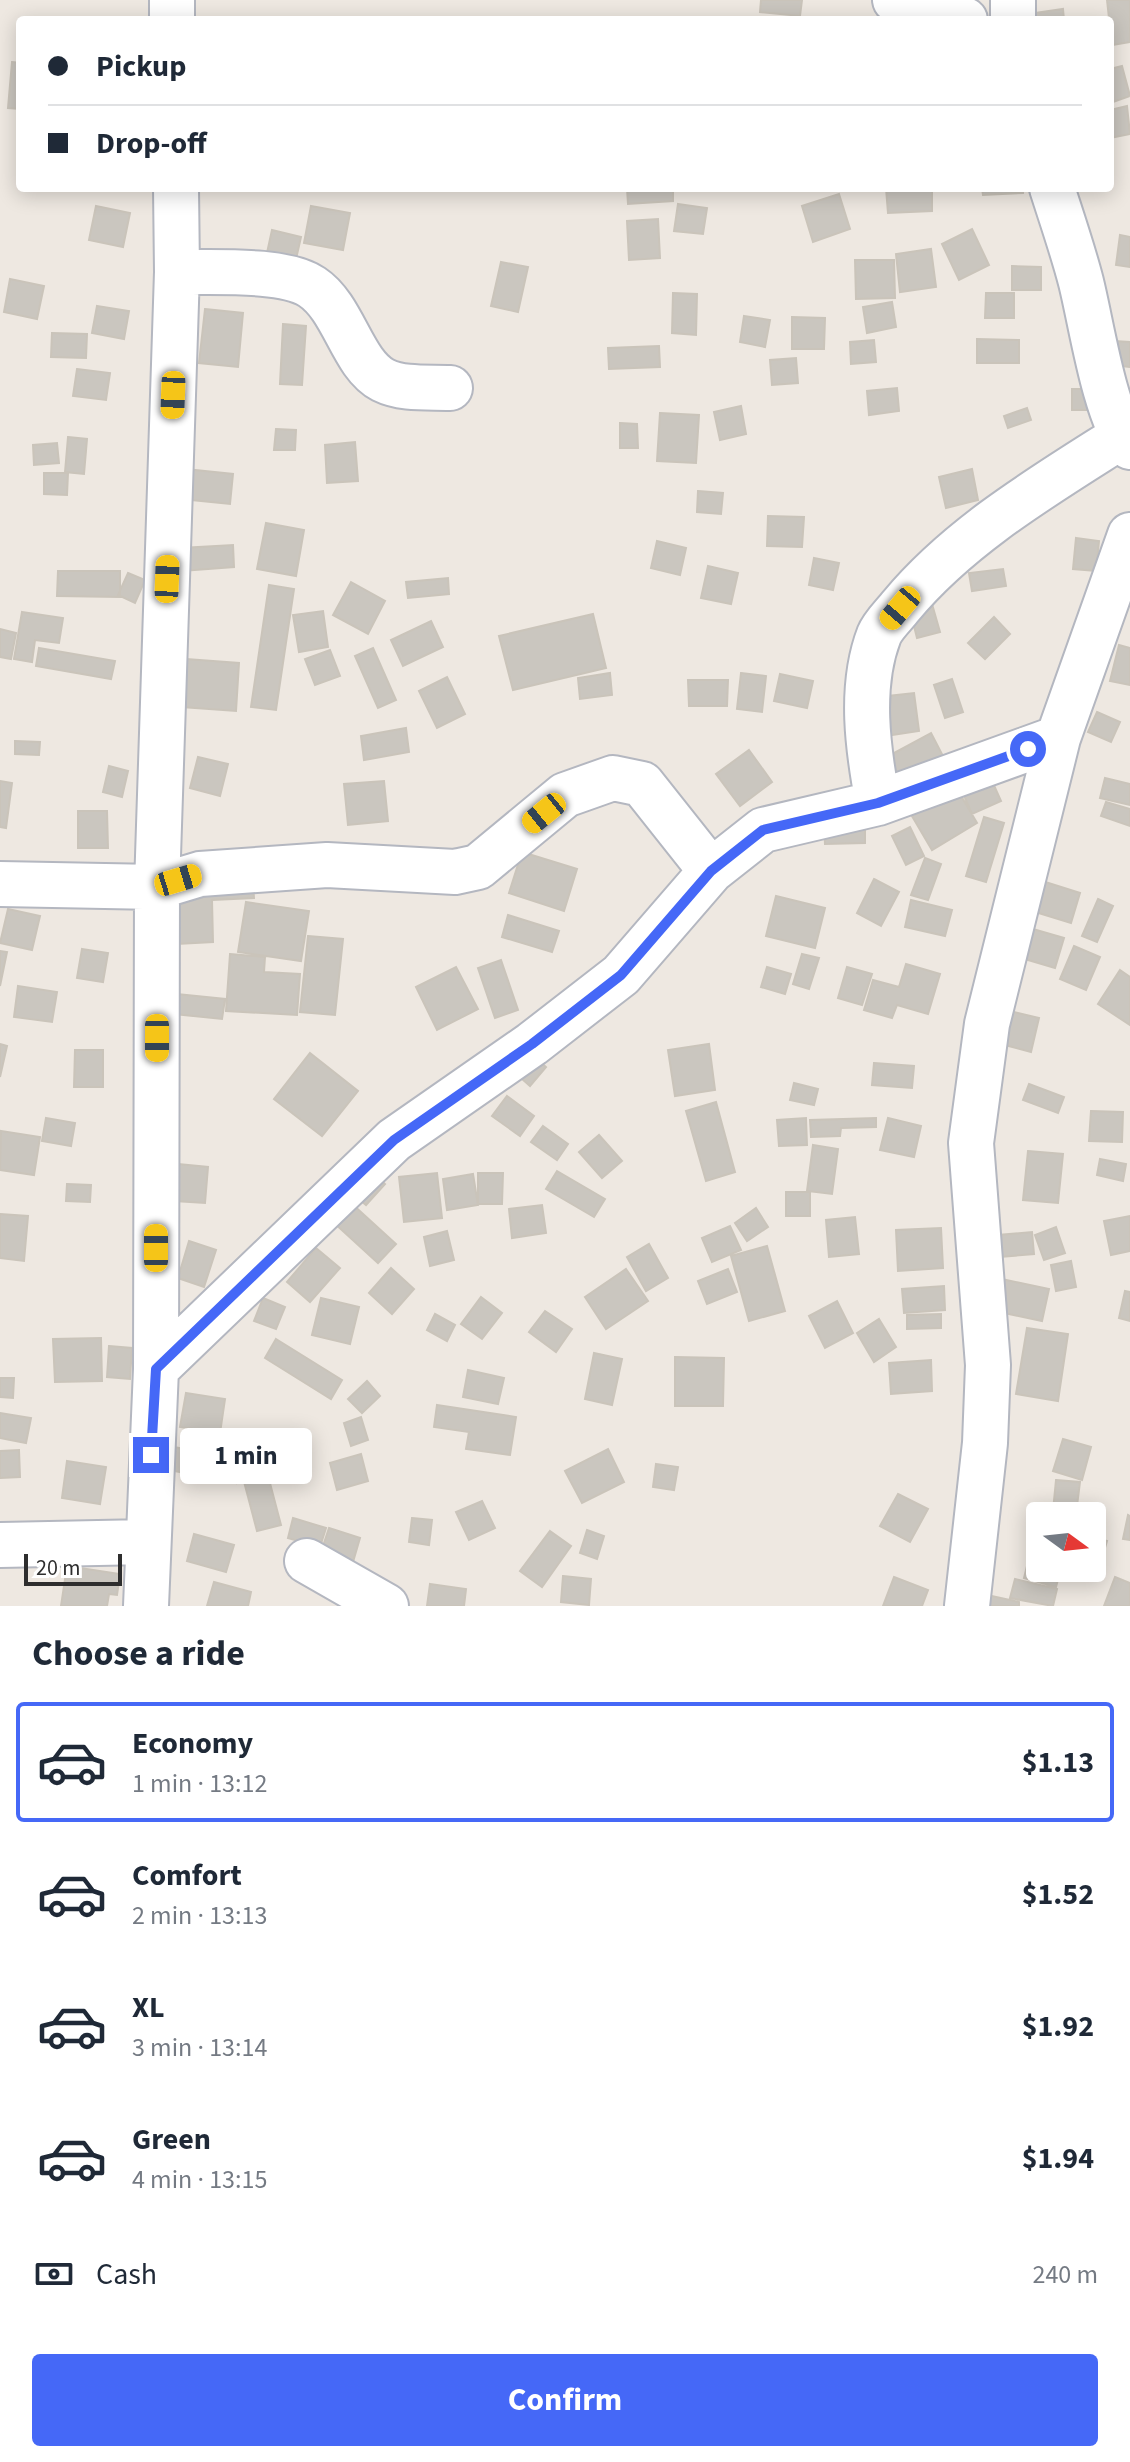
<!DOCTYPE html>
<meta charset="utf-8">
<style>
:root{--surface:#fff;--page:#f6f6f7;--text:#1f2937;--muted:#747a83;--line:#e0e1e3;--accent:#4568f7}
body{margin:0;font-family:"Source Sans 3",sans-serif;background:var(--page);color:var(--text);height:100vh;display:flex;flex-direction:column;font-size:30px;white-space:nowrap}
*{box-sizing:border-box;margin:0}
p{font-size:26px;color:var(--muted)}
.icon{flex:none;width:44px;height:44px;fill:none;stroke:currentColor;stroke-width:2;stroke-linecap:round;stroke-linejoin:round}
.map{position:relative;height:1606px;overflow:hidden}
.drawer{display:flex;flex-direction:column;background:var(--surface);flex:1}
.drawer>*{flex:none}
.hud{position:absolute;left:16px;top:16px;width:1098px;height:176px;border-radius:8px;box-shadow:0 4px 20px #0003;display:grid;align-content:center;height:176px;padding:0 32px;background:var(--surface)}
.needle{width:52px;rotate:105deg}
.controls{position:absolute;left:1026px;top:1502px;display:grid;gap:16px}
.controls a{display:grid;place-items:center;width:80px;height:80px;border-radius:8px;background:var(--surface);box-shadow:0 4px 20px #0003;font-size:40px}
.scale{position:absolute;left:24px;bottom:20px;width:98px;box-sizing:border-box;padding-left:8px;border:4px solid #2e2e2e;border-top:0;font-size:22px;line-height:28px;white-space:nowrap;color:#2e2e2e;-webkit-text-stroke:6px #fff;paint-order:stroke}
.end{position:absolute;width:36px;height:36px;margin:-18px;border:10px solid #4568f7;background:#fff;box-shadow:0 0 0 4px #fff}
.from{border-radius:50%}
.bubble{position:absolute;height:56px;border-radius:8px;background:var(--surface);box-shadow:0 4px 20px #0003;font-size:26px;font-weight:700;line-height:56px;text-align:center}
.car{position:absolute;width:24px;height:48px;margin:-24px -12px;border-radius:10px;box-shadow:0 0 6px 2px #0007;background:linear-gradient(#f5c518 24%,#345 0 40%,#f5c518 0 76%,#345 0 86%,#f5c518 0)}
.hud b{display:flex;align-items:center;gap:28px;height:76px;font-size:30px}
.hud b+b{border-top:2px solid var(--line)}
.hud i{width:20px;height:20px;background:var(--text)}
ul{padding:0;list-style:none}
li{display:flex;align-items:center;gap:24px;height:120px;margin:0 16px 12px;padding:0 16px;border:4px solid transparent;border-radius:8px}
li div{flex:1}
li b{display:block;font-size:30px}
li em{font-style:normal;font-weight:700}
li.active{border-color:var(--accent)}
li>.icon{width:72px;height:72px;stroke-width:1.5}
h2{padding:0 32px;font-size:36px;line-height:96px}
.pay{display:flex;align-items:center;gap:20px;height:88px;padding:0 32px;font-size:30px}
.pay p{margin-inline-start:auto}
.cta{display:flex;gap:16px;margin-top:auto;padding:16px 32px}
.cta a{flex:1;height:92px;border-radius:8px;background:var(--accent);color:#fff;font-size:32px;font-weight:700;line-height:92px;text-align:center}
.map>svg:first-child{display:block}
.building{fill:#cac6bf;stroke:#cac4ba;stroke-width:2}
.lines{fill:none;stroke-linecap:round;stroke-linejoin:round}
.minor-casing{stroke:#b4b7c0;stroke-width:48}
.minor{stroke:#fff;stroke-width:44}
.route{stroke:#4568f7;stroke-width:10}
</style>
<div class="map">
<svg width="1130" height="1606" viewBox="0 0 1130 1606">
<rect width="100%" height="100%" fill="#eee8e1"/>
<path class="building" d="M761 0H802L800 16 760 12Z
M1107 0H1130V42L1112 45Z
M1063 9 1064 20H1008L1007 17Z
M12 62 20 63V109L8 108Z
M12 62 20 63V109L8 108Z
M1122 66 1130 96 1110 103V69Z
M1127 106 1130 134 1110 138V110Z
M1127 106 1130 134 1110 138V110Z
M627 188H673V201L628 204Z
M886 188H932V211L888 213Z
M886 188H932V211L888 213Z
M982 188H1023V193L983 195Z
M982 188H1023V193L983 195Z
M839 194 850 229 813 242 802 206Z
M678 204 707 208 703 234 674 231Z
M96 206 130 213 123 247 89 240Z
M311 206 350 213 343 250 304 243Z
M658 219 660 258 629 260 627 221Z
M972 229 989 265 959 280 942 244Z
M272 230 301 237 294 268 265 262Z
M1120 235 1130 237V267L1116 265Z
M931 249 936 287 900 292 896 254Z
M931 249 936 287 900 292 896 254Z
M855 260H894L895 298 856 299Z
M855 260H894L895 298 856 299Z
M501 262 528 267 518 312 491 306Z
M1012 266 1041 267V290H1012Z
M1012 266 1041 267V290H1012Z
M10 279 44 286 37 319 4 312Z
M673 293 697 294 696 335 672 333Z
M986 293H1014V318H985Z
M986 293H1014V318H985Z
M892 302 896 327 867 333 863 307Z
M97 306 129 311 124 339 92 333Z
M205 309 243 313 238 367 199 363Z
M205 309 243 313 238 367 199 363Z
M744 316 770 320 765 347 740 342Z
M792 317 825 318 824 349H792Z
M792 317 825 318 824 349H792Z
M283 324 306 326 302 385 280 384Z
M52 333 87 334 86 358 51 357Z
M977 339 1019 340V363H977Z
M874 340 876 362 851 364 850 342Z
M1114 341 1130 342V367L1113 365Z
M1114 341 1130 342V367L1113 365Z
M659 346 660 367 609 369 608 348Z
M796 358 798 383 772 385 770 360Z
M77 369 110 373 106 400 73 396Z
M897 388 899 411 869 415 867 391Z
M897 388 899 411 869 415 867 391Z
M1072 389H1092V410H1072Z
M741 406 746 434 720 440 714 412Z
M1027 408 1031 420 1008 428 1004 416Z
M660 413 699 415 696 463 657 461Z
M660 413 699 415 696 463 657 461Z
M620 423 637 424 638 448H620Z
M620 423 637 424 638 448H620Z
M276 429 296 430 295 450H274Z
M68 437 87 439 84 474 65 472Z
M355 442 358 481 327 483 325 445Z
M57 443 59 463 34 465 33 445Z
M57 443 59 463 34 465 33 445Z
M176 468 233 474 230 504 172 498Z
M972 469 978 500 946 508 939 477Z
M44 473H68L67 495 44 494Z
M698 491 723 493 721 514 697 512Z
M768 516 804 517 802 547 767 546Z
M768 516 804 517 802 547 767 546Z
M266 523 304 530 296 576 257 569Z
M1076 538 1099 541 1096 571 1073 569Z
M657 541 686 548 680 575 651 568Z
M233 545 234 567 182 571 181 548Z
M233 545 234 567 182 571 181 548Z
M814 558 839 563 833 590 809 585Z
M708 566 738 573 731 604 701 598Z
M1003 569 1006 586 972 591 969 573Z
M1003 569 1006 586 972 591 969 573Z
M58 571H120V597L57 596Z
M128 573 145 580 135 603 118 595Z
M448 578 449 594 408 598 406 582Z
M351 582 385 601 368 634 333 615Z
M269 585 294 589 276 710 251 707Z
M932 604 940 632 917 638 910 610Z
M323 611 328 647 299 652 293 615Z
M22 612 63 618 59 643 35 640 32 662 14 659Z
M593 614 606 668 513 690 499 636Z
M593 614 606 668 513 690 499 636Z
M994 617 1010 634 985 659 968 643Z
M431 621 443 647 403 666 391 640Z
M0 629 16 633 11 659 0 657Z
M1119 645 1130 648V685L1110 681Z
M1119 645 1130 648V685L1110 681Z
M39 648 115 661 111 679 36 666Z
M373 648 396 700 378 708 355 656Z
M330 650 340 676 315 685 305 659Z
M186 659 239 663 236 711 182 707Z
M610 673 612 695 580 699 578 678Z
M741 673 766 676 762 712 737 709Z
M780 674 813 681 807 708 774 701Z
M447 677 465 714 437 728 419 691Z
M952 679 963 712 945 718 934 685Z
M688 680H728L727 706H689Z
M914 693 919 731 885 736 879 697Z
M1097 712 1120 722 1111 742 1088 732Z
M406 728 409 752 364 760 361 736Z
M931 733 944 758 896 783 883 759Z
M15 741 40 742 39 755 15 754Z
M749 750 772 782 740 806 716 774Z
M749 750 772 782 740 806 716 774Z
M198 757 228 764 220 796 190 788Z
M198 757 228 764 220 796 190 788Z
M109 766 128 771 122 797 103 792Z
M988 772 1001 801 972 814 959 784Z
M1105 778 1130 784V805L1100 798Z
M0 781 12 783 6 828 0 827Z
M384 781 388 821 348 825 344 784Z
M384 781 388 821 348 825 344 784Z
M957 789 977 823 932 850 912 816Z
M1106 802 1130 809V826L1101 816Z
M78 811H107L108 848H78Z
M984 817 1004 823 986 882 966 876Z
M984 817 1004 823 986 882 966 876Z
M824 825H865V843L825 844Z
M824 825H865V843L825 844Z
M910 827 924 856 906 865 892 836Z
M522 852 577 869 564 911 509 893Z
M925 858 941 864 928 900 911 895Z
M874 879 899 892 881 926 857 913Z
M1039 880 1080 893 1071 923 1029 910Z
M253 881 254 898 212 900 213 942 158 945 155 886Z
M253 881 254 898 212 900 213 942 158 945 155 886Z
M776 896 825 908 815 948 766 936Z
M1098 899 1113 906 1097 942 1082 936Z
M911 900 952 910 945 936 905 927Z
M246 902 309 911 301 961 238 952Z
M246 902 309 911 301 961 238 952Z
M8 909 40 916 32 950 0 943Z
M508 915 559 931 552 952 502 937Z
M1026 927 1064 938 1055 968 1018 957Z
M308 936 343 939 335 1015 300 1012Z
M1074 946 1100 957 1086 990 1060 979Z
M82 949 108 953 103 982 77 978Z
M0 951 7 952 0 986Z
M0 951 7 952 0 986Z
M230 954 265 957 264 972 300 974 297 1015 226 1011Z
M802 954 819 958 809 989 793 984Z
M501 960 518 1010 495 1018 478 968Z
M501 960 518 1010 495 1018 478 968Z
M906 964 940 974 928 1014 897 1005 892 1018 864 1010 873 980 899 987Z
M456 967 478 1009 437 1030 416 987Z
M767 967 791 974 785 994 761 987Z
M847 967 872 974 862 1005 838 998Z
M1120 970 1130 977V1025L1098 1004Z
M18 986 57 992 52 1022 14 1017Z
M157 992 225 999 222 1019 155 1012Z
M1006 1010 1039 1018 1031 1052 997 1043Z
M1006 1010 1039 1018 1031 1052 997 1043Z
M0 1044 7 1046 0 1077Z
M709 1044 715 1090 675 1096 668 1050Z
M75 1050H103V1087H74Z
M528 1051 546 1067 530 1086 512 1070Z
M310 1053 358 1091 322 1136 274 1099Z
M874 1063 914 1066 912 1088 872 1085Z
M794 1083 818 1089 814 1105 790 1100Z
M1029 1084 1064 1097 1058 1113 1023 1100Z
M507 1096 534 1116 520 1136 492 1116Z
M716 1102 735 1172 706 1181 686 1111Z
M1091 1111 1123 1112 1122 1142 1089 1141Z
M1091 1111 1123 1112 1122 1142 1089 1141Z
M46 1118 75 1123 71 1146 42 1141Z
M806 1118 807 1145 779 1146 777 1120Z
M876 1118V1127L841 1128 840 1136 811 1137 810 1120Z
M876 1118V1127L841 1128 840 1136 811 1137 810 1120Z
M888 1118 921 1126 914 1157 880 1150Z
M543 1126 568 1144 557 1160 531 1142Z
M1 1131 40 1137 34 1175 0 1170Z
M1 1131 40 1137 34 1175 0 1170Z
M599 1135 622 1161 602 1178 579 1152Z
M813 1145 838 1149 832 1194 807 1191Z
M1028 1151 1063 1154 1058 1203 1023 1200Z
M1028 1151 1063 1154 1058 1203 1023 1200Z
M1100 1159 1126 1164 1123 1181 1097 1175Z
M178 1164 208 1167 205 1203 175 1201Z
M366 1167 385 1184 366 1205 347 1189Z
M557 1171 605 1199 594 1217 546 1189Z
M437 1173 442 1218 404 1222 399 1177Z
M478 1173H503L502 1204H478Z
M473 1174 478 1205 447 1210 443 1179Z
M473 1174 478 1205 447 1210 443 1179Z
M67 1184 91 1185 90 1202 66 1201Z
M67 1184 91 1185 90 1202 66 1201Z
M339 1192 396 1244 378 1263 321 1211Z
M339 1192 396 1244 378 1263 321 1211Z
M786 1192H810V1216H786Z
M542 1205 546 1233 512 1238 509 1209Z
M756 1208 768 1227 747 1241 735 1223Z
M0 1214 28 1216 24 1261 0 1258Z
M1130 1216V1251L1111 1255 1104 1221Z
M855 1217 859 1254 829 1257 826 1220Z
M730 1226 741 1250 712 1262 702 1238Z
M1056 1227 1065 1253 1044 1260 1035 1235Z
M1056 1227 1065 1253 1044 1260 1035 1235Z
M941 1228 943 1268 898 1271 896 1230Z
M447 1231 454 1260 430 1266 424 1237Z
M1032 1232 1034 1254 988 1258 986 1236Z
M189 1241 216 1250 204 1287 178 1278Z
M649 1244 668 1278 646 1291 627 1257Z
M767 1246 785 1311 749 1321 731 1256Z
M316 1248 340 1268 310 1302 287 1282Z
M1071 1261 1076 1287 1056 1291 1051 1265Z
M391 1268 414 1289 392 1314 369 1293Z
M626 1269 648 1301 606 1329 585 1297Z
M728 1269 737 1292 707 1304 698 1281Z
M728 1269 737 1292 707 1304 698 1281Z
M997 1278 1049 1289 1042 1321 990 1310Z
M997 1278 1049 1289 1042 1321 990 1310Z
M944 1286 945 1310 904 1313 902 1289Z
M1125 1291 1130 1292V1321L1119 1318Z
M1125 1291 1130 1292V1321L1119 1318Z
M481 1297 502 1313 482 1339 461 1324Z
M263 1298 285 1307 276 1329 254 1321Z
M321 1298 359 1307 350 1344 312 1335Z
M837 1301 853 1333 825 1348 809 1316Z
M545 1311 572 1329 556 1352 529 1332Z
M435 1314 455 1325 447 1341 427 1330Z
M941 1314V1328L907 1329V1315Z
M879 1319 896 1347 874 1362 857 1333Z
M1027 1328 1068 1334 1058 1401 1016 1394Z
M101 1338 102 1381 55 1382 53 1339Z
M276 1339 342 1380 331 1399 265 1358Z
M276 1339 342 1380 331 1399 265 1358Z
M109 1346 132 1348 130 1379 107 1377Z
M594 1353 622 1359 612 1405 585 1399Z
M675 1357 724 1358 723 1406H675Z
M931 1360 932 1391 891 1394 889 1363Z
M468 1370 504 1378 498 1404 463 1397Z
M0 1378H14L13 1398 0 1397Z
M367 1381 380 1396 362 1413 348 1399Z
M186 1393 225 1399 220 1433 180 1427Z
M437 1405 516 1417 510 1455 466 1449 469 1432 434 1427Z
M437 1405 516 1417 510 1455 466 1449 469 1432 434 1427Z
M0 1413 31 1418 26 1443 0 1438Z
M361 1417 368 1440 351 1446 344 1423Z
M1063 1439 1091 1447 1082 1480 1053 1471Z
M169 1446 241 1460 236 1483 164 1469Z
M608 1449 624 1482 582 1503 565 1471Z
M608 1449 624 1482 582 1503 565 1471Z
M19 1450 20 1477 0 1478V1451Z
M19 1450 20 1477 0 1478V1451Z
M361 1454 368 1481 337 1490 330 1463Z
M361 1454 368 1481 337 1490 330 1463Z
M67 1461 106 1467 100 1504 62 1498Z
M656 1464 678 1467 674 1490 653 1487Z
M656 1464 678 1467 674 1490 653 1487Z
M266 1468 281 1525 257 1531 242 1474Z
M1056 1480 1080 1482 1076 1514 1053 1511Z
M898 1494 928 1509 910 1542 880 1526Z
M898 1494 928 1509 910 1542 880 1526Z
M482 1501 495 1528 469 1540 456 1512Z
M1128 1515 1130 1516V1540L1123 1539Z
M293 1518 326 1528 320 1547 288 1538Z
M293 1518 326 1528 320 1547 288 1538Z
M412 1518 432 1520 429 1545 409 1542Z
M329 1528 360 1538 353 1562 321 1552Z
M587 1530 604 1536 597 1559 580 1553Z
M550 1531 571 1546 542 1587 520 1571Z
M194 1534 234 1545 226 1572 187 1561Z
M1092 1537 1107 1541 1100 1565 1092 1563Z
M1032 1546 1040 1548V1568H1061L1056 1587 1024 1578Z
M1032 1546 1040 1548V1568H1061L1056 1587 1024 1578Z
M67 1566 120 1574 117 1595 109 1594 107 1606H61Z
M563 1576 591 1579 589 1605 561 1602Z
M894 1577 928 1590 922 1606H883Z
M894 1577 928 1590 922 1606H883Z
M1115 1577 1130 1583V1606H1104Z
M1115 1577 1130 1583V1606H1104Z
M1015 1579 1057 1589 1053 1606 1010 1598Z
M214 1582 251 1592 248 1606H207Z
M430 1584 466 1589 464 1606H427Z
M978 1593 1019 1602V1606H975Z"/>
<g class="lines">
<g class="minor-casing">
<path id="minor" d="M172 0V20
M895 0 965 20
M1013 0V20
M1052 188C1062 219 1073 251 1081 282 1092 326 1104 413 1130 447
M177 272C212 273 284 268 312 287 344 308 352 364 383 380 403 390 429 387 450 388
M878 803C868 750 859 687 879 635 883 625 894 615 901 606 960 535 1045 485 1122 436
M0 884 157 887 200 874 327 865 455 872 478 867 565 795 613 778 642 784 711 871
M156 1369 394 1140 532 1044 621 975 711 871 763 830 878 803 1058 738
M0 1545 147 1542
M307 1561 386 1606
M146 1606 156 1369 157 887 177 272 176 188
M967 1606 985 1443 988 1365 971 1143 987 1024 1058 738 1130 535"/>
</g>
<use href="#minor" class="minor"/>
</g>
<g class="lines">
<path class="route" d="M151 1455 156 1369 394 1140 532 1044 621 975 711 871 763 830 878 803 1028 749"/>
</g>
</svg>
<div class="controls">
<a><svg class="needle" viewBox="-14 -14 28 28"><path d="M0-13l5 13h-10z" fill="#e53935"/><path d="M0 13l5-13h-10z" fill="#747a83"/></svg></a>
</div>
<div class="scale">20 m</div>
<i class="end from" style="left:1028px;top:749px"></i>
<i class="end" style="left:151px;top:1455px"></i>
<div class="bubble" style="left:180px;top:1428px;width:132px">1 min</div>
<i class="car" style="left:173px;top:395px;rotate:182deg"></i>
<i class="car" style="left:167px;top:579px;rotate:2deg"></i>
<i class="car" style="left:900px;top:608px;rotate:220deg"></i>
<i class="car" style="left:544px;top:813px;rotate:231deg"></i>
<i class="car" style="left:178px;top:880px;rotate:73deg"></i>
<i class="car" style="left:157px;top:1038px;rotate:180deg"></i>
<i class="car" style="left:156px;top:1248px;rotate:0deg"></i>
<div class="hud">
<b><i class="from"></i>Pickup</b>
<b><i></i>Drop-off</b>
</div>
</div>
<section class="drawer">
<h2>Choose a ride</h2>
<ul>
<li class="active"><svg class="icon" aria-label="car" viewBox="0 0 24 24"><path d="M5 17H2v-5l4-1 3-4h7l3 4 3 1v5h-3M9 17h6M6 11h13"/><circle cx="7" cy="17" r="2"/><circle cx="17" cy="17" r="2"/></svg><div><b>Economy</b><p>1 min · 13:12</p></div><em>$1.13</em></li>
<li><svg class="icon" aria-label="car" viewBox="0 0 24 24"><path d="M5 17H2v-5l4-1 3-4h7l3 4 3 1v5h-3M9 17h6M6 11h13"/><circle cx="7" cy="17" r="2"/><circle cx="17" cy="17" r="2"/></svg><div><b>Comfort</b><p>2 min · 13:13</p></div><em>$1.52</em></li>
<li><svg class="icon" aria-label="car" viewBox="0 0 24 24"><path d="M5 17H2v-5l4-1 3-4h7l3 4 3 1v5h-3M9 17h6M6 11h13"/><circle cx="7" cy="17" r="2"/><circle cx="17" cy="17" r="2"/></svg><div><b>XL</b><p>3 min · 13:14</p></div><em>$1.92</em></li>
<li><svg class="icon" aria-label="car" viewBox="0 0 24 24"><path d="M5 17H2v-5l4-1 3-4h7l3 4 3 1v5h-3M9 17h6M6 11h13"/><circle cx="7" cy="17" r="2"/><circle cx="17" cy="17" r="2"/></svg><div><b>Green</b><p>4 min · 13:15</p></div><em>$1.94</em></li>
</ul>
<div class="pay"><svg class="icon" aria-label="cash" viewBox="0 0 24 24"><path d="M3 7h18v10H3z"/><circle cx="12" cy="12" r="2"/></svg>Cash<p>240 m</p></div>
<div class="cta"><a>Confirm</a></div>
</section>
